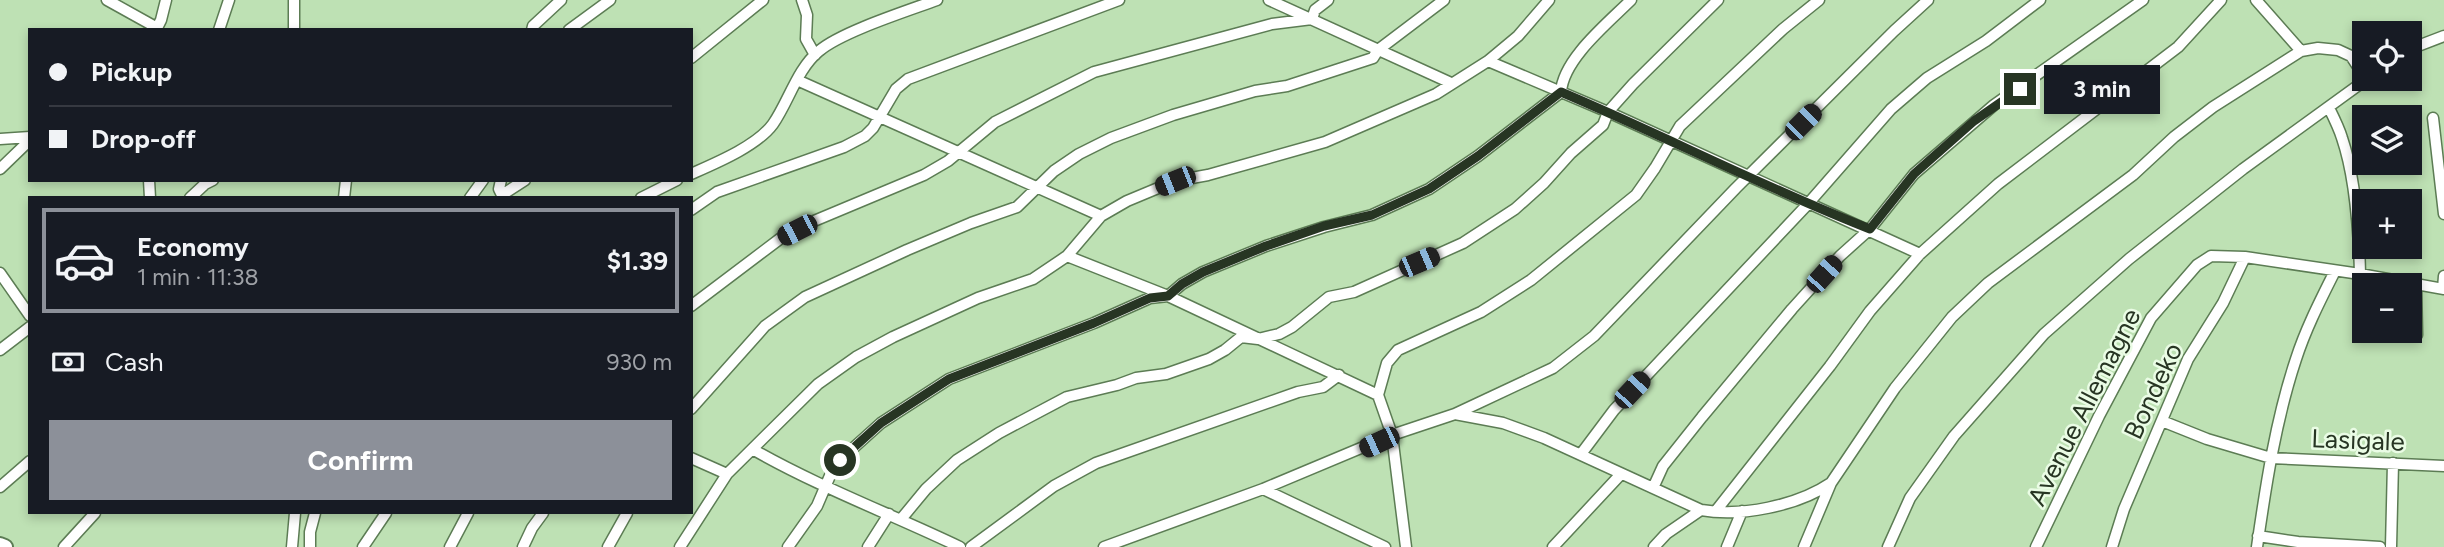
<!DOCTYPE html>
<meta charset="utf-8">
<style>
:root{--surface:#171b24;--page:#20242c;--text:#f1f3f6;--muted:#9ea1a6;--line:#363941;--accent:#8c9099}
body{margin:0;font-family:Figtree,sans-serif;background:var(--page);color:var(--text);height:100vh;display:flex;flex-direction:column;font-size:26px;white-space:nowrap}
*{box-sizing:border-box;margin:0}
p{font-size:23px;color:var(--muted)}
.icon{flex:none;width:38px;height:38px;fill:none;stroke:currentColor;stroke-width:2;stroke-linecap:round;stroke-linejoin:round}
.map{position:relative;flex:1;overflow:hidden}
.side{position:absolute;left:28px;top:196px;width:665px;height:318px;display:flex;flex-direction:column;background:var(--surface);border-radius:0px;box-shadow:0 4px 10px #0003}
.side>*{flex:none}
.top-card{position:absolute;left:28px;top:28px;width:665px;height:154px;border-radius:0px;box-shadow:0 4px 10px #0003;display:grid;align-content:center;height:154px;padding:0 21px;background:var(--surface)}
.buttons{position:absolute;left:2352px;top:21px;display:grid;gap:14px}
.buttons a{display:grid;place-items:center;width:70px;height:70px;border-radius:0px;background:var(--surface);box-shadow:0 4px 10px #0003;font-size:35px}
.end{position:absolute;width:32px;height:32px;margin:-16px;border:9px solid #273523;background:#fff;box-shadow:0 0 0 4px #fff}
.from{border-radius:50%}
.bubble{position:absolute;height:49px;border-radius:0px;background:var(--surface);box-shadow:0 4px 10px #0003;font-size:23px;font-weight:700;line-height:49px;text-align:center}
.car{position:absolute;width:21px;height:42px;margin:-21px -10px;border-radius:9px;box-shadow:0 0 5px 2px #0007;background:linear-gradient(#222 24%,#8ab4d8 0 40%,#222 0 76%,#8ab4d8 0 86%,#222 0)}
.top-card b{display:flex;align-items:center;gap:24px;height:66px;font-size:26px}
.top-card b+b{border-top:2px solid var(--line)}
.top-card i{width:18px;height:18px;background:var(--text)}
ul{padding:12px 0 0;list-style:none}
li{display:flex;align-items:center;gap:21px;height:105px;margin:0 14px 10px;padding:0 7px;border:4px solid transparent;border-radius:0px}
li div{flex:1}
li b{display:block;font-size:26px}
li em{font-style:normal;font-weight:700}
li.current{border-color:var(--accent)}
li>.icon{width:63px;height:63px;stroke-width:1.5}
.pay{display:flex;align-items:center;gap:18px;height:77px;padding:0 21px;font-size:26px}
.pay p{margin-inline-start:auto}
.cta{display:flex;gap:14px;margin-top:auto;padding:14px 21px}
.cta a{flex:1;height:80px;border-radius:0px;background:var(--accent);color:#fff;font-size:28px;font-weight:700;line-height:80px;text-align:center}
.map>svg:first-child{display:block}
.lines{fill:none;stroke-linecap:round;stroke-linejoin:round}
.minor-casing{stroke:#5c7c54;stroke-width:13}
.highway-casing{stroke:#5c7c54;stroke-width:18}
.minor{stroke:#fff;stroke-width:10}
.highway{stroke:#fff;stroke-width:14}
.route{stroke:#273523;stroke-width:9}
.labels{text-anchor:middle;stroke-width:5;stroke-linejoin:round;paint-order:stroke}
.street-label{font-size:26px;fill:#273523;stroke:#eafce5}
</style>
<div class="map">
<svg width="2444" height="547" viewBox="0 0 2444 547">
<rect width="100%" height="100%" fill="#bee1b4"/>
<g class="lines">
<g class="minor-casing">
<path id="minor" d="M107 0 152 25
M294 0V30
M802 0 807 15 806 39 815 55
M1269 0 1451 83
M2256 0 2301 51
M156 30 161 20 166 0
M219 30 229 0
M532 30 533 26 561 0
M569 30 610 0
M2410 49 2444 36
M691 58 763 0
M1488 61 1608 112 1920 254
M797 80 1101 216
M2329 108C2334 118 2339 128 2342 138 2356 179 2359 231 2360 274
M2433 118 2444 214
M0 139 30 137
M0 169 30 140
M691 174C716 163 757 146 773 124 789 101 797 69 819 51 841 32 907 11 937 0
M149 180 150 198
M501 180 499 189 502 195 525 180
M190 198 205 184 213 180
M344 198 346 180
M470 198 483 180
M641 198 677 180
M691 210 717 192 844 147 865 136 873 128 896 89 908 79 1119 0
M1067 256 1168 296 1378 395 1392 435 1406 547
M0 273 30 316
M2416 284 2417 335
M2443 289 2444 276
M691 306 781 238 814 221 924 175 948 161 995 122 1094 72 1272 24 1312 19 1315 10 1328 0
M0 350 30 327
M1378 395 1387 363 1398 350 1481 312 1531 280 1636 195 1655 168 1680 126 1783 29 1819 0
M691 409 765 326 805 297 907 250 971 223 1017 207 1054 171 1079 154 1111 138 1173 115 1255 91 1287 86 1373 58 1378 50 1444 0
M1455 414 1503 423 1544 438 1701 510
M2162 421 2207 439 2271 458 2444 466
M754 450C819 487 891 514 960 547
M1581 454 1614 410 1807 205 1891 109 1927 78 1986 41 2040 0
M691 458 727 474
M0 487 30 461
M1653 488 1663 466 1702 417 1792 309 1840 256 1870 229 1914 174 1994 105 2143 0
M1263 489 1385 547
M1715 512 1830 366 1870 311 1920 254 1998 184 2178 47 2221 0
M902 518 926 489 957 460 999 433 1067 397 1117 385 1136 378 1166 374 1209 359 1225 350 1241 337 1258 339 1279 334 1292 327 1329 297 1354 292 1463 243 1515 209 1544 183 1571 153 1603 125 1608 112 1633 84 1718 0
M2258 536 2298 542 2380 547
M64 547 95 513
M292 547 295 513
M310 547V532L315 513
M363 547 386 513
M450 547 468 513
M523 547 532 528 543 513
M608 547 627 513
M680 547 727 474 818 384 856 357 893 337 978 298 1033 279 1067 256 1101 216 1127 201 1175 181 1208 175 1325 142 1436 94 1488 61 1518 36 1549 0
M788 547 817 506 832 471 840 460 881 423 949 379 1094 323 1150 298 1168 296 1182 284 1203 272 1266 246 1324 227 1372 215 1429 189 1478 156 1561 92C1563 59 1608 23 1631 0
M868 547 889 514
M971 547 1054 486 1096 463 1298 392 1323 387 1339 375
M1104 547 1263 489 1392 435 1455 414 1553 368 1594 336 1736 188 1894 31 1928 0
M1553 547 1621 474
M1654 547 1666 534 1701 510C1741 517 1797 506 1831 483L1895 388 1952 317 1988 283 2133 175 2174 137 2213 107 2301 51 2318 48 2338 50 2351 56 2364 76
M1727 547 1742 511
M1804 547 1831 483
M1888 547 1910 498 1954 436 2044 334 2129 259 2243 169 2367 79
M2036 547 2099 416 2151 318 2197 265 2211 256 2245 257 2360 274 2444 289
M2112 547 2124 509 2188 359 2223 303 2245 257
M2257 547C2266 484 2276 419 2296 359 2306 328 2321 299 2335 271
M2391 547 2393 463"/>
</g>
<g class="highway-casing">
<path id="highway" d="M0 545 5 547"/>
</g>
<use href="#minor" class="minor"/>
<use href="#highway" class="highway"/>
</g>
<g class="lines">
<path class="route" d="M840 460 881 423 949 379 1094 323 1150 298 1168 296 1182 284 1203 272 1266 246 1324 226 1372 215 1429 189 1478 156 1561 92C1665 136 1765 188 1870 229L1914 174 1974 121 2020 89"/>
</g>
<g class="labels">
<g class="street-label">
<text transform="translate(2153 391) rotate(-65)" y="9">Bondeko</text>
<text transform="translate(2084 407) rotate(-63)" y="9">Avenue Allemagne</text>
<text transform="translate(2358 440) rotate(2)" y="9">Lasigale</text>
</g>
</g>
</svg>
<div class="buttons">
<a><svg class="icon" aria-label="locate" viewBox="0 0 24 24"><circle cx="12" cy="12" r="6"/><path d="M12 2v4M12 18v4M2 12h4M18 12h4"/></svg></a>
<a><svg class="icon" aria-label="layers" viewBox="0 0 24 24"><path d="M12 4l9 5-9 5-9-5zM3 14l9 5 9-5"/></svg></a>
<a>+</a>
<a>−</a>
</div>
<i class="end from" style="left:840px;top:460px"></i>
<i class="end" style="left:2020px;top:89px"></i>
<div class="bubble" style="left:2044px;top:65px;width:116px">3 min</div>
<i class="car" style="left:1803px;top:122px;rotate:45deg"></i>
<i class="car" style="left:1175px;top:181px;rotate:248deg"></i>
<i class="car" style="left:797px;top:230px;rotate:243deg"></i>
<i class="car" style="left:1419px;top:262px;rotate:67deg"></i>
<i class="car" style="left:1824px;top:274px;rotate:42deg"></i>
<i class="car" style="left:1632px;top:390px;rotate:43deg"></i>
<i class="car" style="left:1379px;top:442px;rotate:245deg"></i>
<div class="top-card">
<b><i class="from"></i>Pickup</b>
<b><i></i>Drop-off</b>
</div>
<section class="side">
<ul>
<li class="current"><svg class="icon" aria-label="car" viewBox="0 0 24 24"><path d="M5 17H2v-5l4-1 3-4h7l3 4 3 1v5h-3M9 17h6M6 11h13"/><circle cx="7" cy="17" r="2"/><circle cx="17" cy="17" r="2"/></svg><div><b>Economy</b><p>1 min · 11:38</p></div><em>$1.39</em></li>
</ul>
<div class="pay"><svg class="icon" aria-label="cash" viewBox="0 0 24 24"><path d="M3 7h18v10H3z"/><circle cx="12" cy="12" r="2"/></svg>Cash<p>930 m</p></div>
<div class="cta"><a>Confirm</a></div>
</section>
</div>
